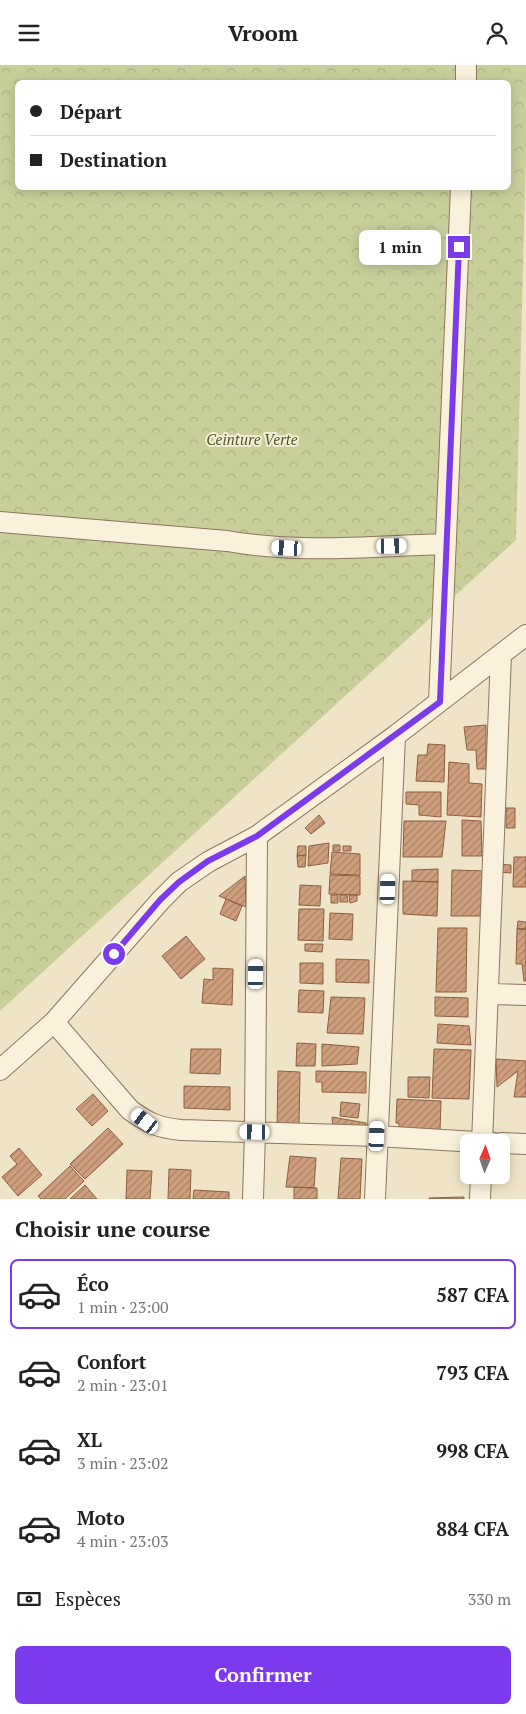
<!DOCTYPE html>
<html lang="fr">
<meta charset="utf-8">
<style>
:root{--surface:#fff;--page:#f2f2f2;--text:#222;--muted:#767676;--line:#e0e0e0;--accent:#7c3aed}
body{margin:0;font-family:"PT Serif",serif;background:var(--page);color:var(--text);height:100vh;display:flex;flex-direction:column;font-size:19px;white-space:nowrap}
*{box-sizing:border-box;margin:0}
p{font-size:16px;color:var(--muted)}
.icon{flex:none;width:28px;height:28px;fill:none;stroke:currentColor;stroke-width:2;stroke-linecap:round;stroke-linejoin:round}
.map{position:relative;height:1134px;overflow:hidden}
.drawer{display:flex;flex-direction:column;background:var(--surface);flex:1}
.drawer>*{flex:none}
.hud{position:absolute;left:15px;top:15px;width:496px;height:110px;border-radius:8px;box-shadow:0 2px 12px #0003;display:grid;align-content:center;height:110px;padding:0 15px;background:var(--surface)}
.needle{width:32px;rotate:2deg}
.tools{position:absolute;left:460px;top:1069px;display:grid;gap:10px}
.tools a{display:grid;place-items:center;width:50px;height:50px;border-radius:8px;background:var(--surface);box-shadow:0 2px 12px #0003;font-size:25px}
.end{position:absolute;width:22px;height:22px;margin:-11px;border:6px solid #7c3aed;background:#fff;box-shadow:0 0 0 2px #fff}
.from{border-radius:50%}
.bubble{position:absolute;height:35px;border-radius:8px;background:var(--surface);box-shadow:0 2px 12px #0003;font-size:16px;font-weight:700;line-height:35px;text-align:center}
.car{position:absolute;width:15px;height:30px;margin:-15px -8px;border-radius:6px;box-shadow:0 0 4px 1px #0007;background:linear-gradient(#fff 24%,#345 0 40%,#fff 0 76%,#345 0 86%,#fff 0)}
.hud b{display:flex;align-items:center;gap:18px;height:48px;font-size:19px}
.hud b+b{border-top:1px solid var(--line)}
.hud i{width:12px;height:12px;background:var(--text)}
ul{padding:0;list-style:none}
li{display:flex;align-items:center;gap:15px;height:70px;margin:0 10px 8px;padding:0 5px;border:2px solid transparent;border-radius:8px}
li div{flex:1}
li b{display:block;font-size:19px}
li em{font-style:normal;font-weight:700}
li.current{border-color:var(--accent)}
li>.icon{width:45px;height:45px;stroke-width:1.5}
h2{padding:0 15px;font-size:22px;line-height:60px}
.pay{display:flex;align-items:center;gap:12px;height:55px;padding:0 15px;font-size:19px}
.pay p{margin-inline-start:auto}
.cta{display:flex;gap:10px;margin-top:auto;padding:10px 15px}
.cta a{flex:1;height:58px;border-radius:8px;background:var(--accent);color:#fff;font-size:20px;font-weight:700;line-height:58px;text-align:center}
header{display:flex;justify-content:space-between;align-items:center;height:65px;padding:0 15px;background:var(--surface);font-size:22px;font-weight:700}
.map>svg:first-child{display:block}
.park{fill:url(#park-crowns);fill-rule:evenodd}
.building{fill:url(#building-hatch);stroke:#8d5f41}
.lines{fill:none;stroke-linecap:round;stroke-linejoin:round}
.street-casing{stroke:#8d765c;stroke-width:22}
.street{stroke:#faf1dc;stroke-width:20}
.route{stroke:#7c3aed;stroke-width:6}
.labels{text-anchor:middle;stroke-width:4;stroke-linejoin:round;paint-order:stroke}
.park-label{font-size:15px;font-style:italic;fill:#4d5a26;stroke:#f7eed8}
</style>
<header><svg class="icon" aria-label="menu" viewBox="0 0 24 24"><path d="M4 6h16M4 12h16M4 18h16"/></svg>Vroom<svg class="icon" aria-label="person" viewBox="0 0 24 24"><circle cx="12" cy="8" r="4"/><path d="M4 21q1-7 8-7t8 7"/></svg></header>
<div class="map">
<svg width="526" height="1134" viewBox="0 0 526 1134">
<defs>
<pattern id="park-crowns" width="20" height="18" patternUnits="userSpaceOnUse" patternTransform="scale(1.25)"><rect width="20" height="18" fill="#c9cf9b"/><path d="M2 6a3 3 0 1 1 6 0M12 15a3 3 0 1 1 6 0" fill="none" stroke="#aeb285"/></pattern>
<pattern id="building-hatch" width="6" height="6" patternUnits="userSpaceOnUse" patternTransform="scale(1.25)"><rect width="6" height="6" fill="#cf9f7d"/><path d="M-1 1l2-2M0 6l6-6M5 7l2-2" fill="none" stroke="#a98266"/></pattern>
</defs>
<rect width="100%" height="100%" fill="#f0e4c8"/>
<path class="park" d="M0 0H526V89L516 475 0 946ZM18 18H509V122H18Z"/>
<path class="building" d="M486 660V704H477L476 685H467L464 662Z
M428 679 445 680 444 717 416 716 418 690H427Z
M449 697 469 699V718L482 719 481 752 447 750Z
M406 727H441V752L419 750V740L406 739Z
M506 743H515V763H506Z
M319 750 325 758 311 769 305 763Z
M462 755 481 756 482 791H462Z
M404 756H446L442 792H403Z
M329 778 328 798 308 801 309 781Z
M333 780H340V786H333Z
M298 781H306V790L297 791Z
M343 781H351V786H343Z
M332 787 360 789V810L330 809Z
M306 790 305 802H298L297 791Z
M514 792H526V822H513Z
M496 799 511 800V808L496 807Z
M438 804V817L412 816V805Z
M452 805 488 806 489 851H451Z
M330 810 360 811V830L329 829Z
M245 811 246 842 219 831Z
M403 816 438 817 437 851 403 849Z
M300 820 321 821 320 841 299 840Z
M331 830H338V838H331Z
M340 830H347L348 837H340Z
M349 830H357V836L350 838Z
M226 834 242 841 236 856 220 849Z
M299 844H324L323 876 298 875Z
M330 848 353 849 352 875 329 874Z
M518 856 526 857V864H517Z
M438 863H467L466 927H436Z
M517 864H526V916H524L522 899H516Z
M186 871 205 894 181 914 162 891Z
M305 879H323L322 887 305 886Z
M336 894 369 895V918L336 917Z
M300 898H323V919L300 918Z
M213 903 233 904 232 940 202 938 204 914 213 915Z
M299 925 324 926 323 948 298 947Z
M331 932 365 933 363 969 327 968Z
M435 932 468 933V952L435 951Z
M438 959 469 961 471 980 437 978Z
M297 978 316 979 315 1001H296Z
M322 979 359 982 357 999 322 1001Z
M191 984H221L220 1009 190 1008Z
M434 984 471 985 469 1034 432 1033Z
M496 994 526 996V1032H514L518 1006 497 1022Z
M278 1006 300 1007 299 1061H277Z
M316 1006 366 1007V1028L322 1027V1017H316Z
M408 1012H430L429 1033 408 1032Z
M184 1021 230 1022V1045L184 1043Z
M93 1029 108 1046 92 1061 76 1044Z
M397 1034 441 1036 440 1067 399 1065V1058H396Z
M341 1037 360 1039 358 1053 340 1051Z
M332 1052 366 1058 365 1069 333 1065Z
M108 1063 123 1079 85 1114 70 1099Z
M19 1083 42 1110 18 1131 2 1112 17 1099 10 1091Z
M290 1091 316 1093 314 1123 286 1122Z
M341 1093 362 1094 360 1134H338Z
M70 1101 84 1116 65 1134H41L38 1131Z
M169 1104 191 1105 190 1134H168Z
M127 1105 152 1106 150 1134H126Z
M85 1120 97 1134H70Z
M294 1122 317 1123V1134H294Z
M194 1125 229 1127V1134H193Z
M464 1132V1134H429V1133Z"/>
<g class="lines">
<g class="street-casing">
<path id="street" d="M466 18V0
M0 457 227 476C299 489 373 481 446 479
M439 637 461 122
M488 929 526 930
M54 957 130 1045C148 1058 159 1063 181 1065L377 1071 493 1078
M0 1005 54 957 161 835 179 817 208 797 257 771 395 671 526 570
M482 1078 501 589
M501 1078 526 1079
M253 1134 255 1067 257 771
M375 1134 395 671
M480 1134 481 1110"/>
</g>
<use href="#street" class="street"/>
</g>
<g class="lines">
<path class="route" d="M114 889 160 835 179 817 208 796 257 771 440 637 459 182"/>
</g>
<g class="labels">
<g class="park-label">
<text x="252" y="380">Ceinture Verte</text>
</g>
</g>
</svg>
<div class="tools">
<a><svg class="needle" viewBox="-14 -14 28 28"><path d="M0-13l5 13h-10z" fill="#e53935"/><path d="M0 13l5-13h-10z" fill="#767676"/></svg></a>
</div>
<i class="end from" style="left:114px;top:889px"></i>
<i class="end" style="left:459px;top:182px"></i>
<div class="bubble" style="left:359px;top:165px;width:82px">1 min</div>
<i class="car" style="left:392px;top:481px;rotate:89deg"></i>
<i class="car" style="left:287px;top:483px;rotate:273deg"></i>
<i class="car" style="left:388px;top:824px;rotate:2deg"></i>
<i class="car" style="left:256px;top:909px;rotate:1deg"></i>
<i class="car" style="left:145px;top:1056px;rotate:308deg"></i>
<i class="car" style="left:255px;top:1067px;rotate:271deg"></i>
<i class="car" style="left:377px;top:1071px;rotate:3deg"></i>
<div class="hud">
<b><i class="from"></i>Départ</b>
<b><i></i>Destination</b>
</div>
</div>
<section class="drawer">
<h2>Choisir une course</h2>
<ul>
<li class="current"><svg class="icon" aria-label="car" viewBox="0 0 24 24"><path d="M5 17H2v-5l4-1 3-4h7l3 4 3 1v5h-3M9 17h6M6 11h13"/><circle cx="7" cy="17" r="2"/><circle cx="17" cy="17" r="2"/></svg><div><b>Éco</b><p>1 min · 23:00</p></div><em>587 CFA</em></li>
<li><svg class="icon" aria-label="car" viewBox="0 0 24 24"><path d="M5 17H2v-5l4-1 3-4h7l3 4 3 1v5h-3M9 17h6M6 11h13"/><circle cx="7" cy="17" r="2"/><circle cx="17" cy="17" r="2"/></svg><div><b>Confort</b><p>2 min · 23:01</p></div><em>793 CFA</em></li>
<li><svg class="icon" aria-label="car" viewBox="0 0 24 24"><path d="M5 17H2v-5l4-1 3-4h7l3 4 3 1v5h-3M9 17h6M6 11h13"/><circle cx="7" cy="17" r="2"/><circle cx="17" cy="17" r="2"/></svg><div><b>XL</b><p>3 min · 23:02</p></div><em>998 CFA</em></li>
<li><svg class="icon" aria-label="car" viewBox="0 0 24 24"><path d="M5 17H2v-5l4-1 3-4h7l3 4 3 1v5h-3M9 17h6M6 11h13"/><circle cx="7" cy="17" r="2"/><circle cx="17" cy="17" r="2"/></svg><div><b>Moto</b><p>4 min · 23:03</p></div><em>884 CFA</em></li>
</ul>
<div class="pay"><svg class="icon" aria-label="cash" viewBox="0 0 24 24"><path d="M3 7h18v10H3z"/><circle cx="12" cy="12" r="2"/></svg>Espèces<p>330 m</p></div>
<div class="cta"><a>Confirmer</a></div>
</section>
